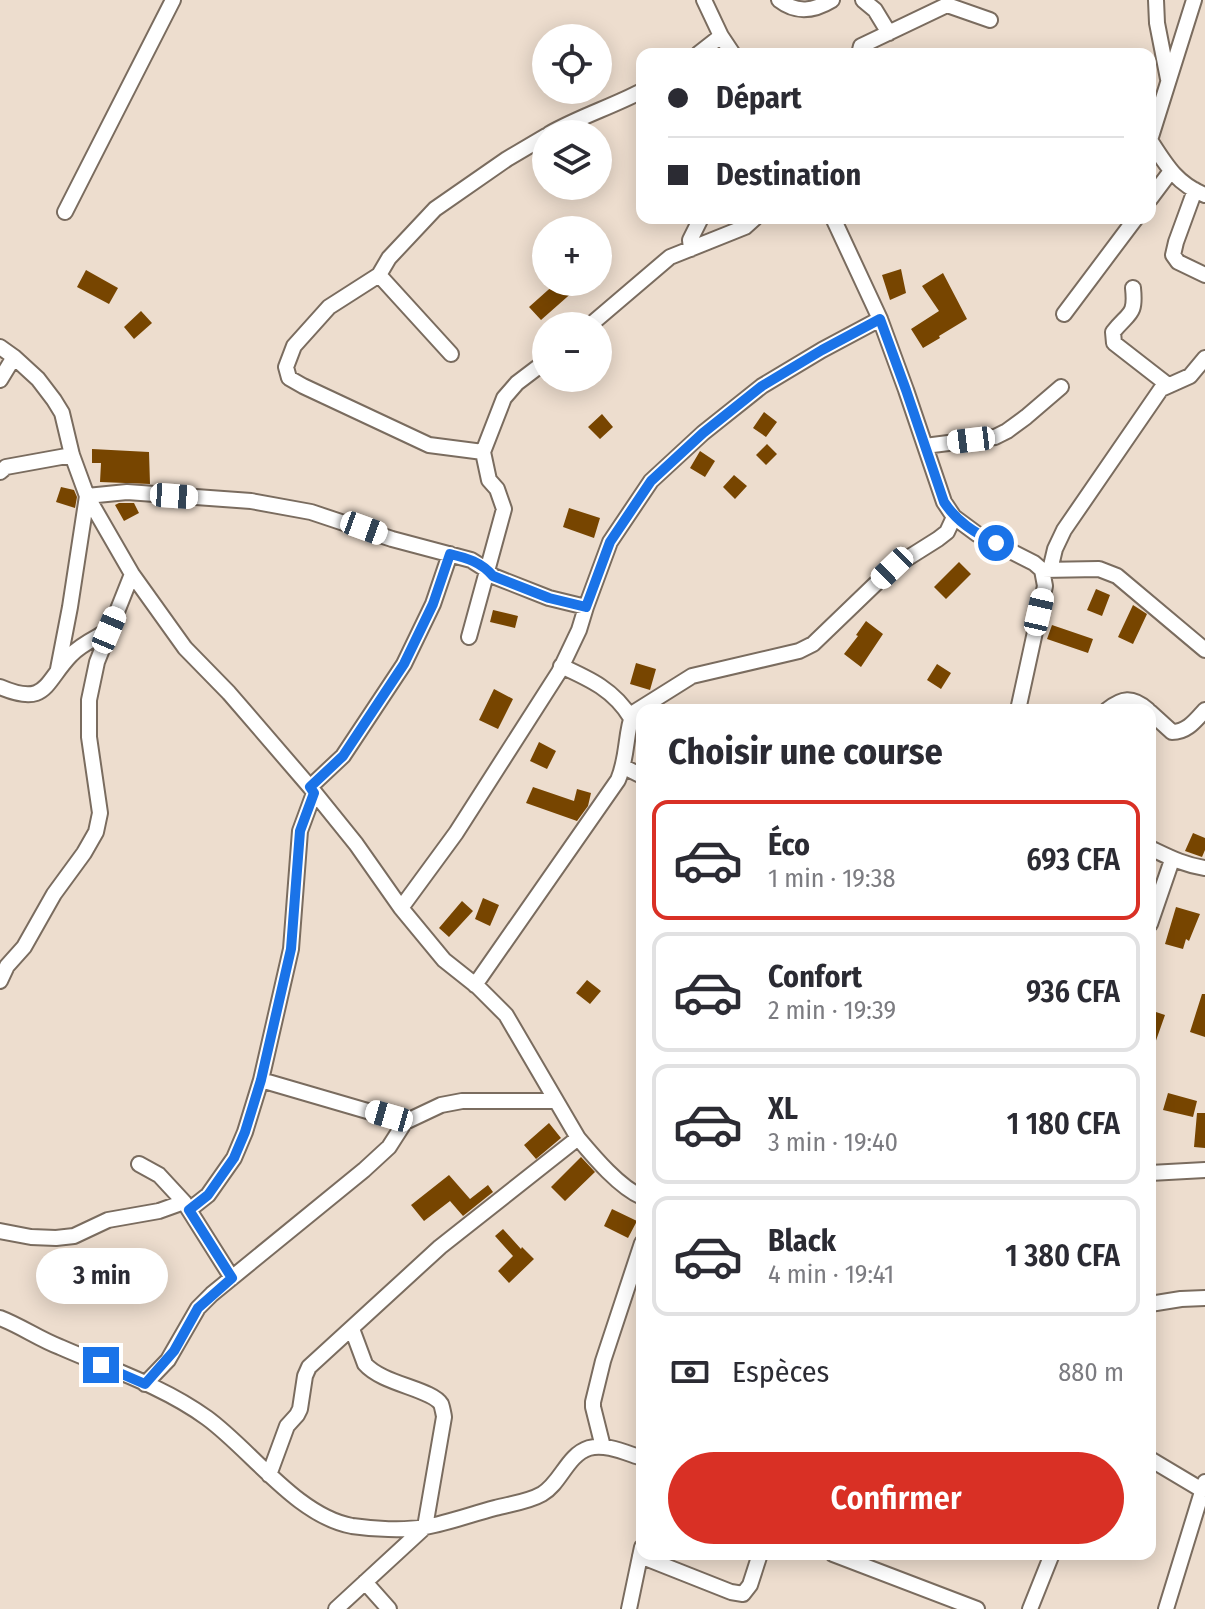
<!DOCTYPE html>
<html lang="fr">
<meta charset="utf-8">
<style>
:root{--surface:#fff;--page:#f2f2f3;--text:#2b2b33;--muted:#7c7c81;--line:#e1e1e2;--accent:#d93025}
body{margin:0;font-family:"Fira Sans Condensed",sans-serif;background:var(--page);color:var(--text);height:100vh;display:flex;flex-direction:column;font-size:30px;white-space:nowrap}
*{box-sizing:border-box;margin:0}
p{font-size:26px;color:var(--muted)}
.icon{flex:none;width:44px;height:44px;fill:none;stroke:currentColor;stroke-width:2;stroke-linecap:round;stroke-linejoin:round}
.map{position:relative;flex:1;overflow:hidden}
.sheet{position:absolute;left:636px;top:704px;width:520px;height:856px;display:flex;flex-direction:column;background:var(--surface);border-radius:16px;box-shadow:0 4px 20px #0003}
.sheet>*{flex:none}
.hud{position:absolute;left:636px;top:48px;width:520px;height:176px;border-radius:16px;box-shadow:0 4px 20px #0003;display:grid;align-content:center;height:176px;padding:0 32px;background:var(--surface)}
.tools{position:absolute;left:532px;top:24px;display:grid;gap:16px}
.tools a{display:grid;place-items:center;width:80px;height:80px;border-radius:50%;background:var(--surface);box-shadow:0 4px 20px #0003;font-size:40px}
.end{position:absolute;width:36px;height:36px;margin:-18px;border:10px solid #1a73e8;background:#fff;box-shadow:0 0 0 4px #fff}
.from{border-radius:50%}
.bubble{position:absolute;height:56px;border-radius:28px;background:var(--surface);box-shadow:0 4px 20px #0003;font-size:26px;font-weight:600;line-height:56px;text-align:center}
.car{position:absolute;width:24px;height:48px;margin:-24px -12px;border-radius:10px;box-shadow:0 0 6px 2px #0007;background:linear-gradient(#fff 24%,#345 0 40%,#fff 0 76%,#345 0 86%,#fff 0)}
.hud b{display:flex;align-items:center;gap:28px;height:76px;font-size:30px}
.hud b+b{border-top:2px solid var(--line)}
.hud i{width:20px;height:20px;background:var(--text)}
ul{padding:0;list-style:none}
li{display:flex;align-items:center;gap:24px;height:120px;margin:0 16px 12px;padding:0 16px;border:4px solid var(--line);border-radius:16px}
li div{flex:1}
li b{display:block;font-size:30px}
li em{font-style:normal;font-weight:600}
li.on{border-color:var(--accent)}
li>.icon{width:72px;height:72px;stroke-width:1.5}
h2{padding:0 32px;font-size:36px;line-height:96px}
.pay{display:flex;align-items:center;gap:20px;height:88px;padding:0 32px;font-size:30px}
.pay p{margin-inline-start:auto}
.button{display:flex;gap:16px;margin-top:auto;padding:16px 32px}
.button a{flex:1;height:92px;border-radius:48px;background:var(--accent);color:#fff;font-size:32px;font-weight:600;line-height:92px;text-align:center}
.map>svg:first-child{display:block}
.building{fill:#774500}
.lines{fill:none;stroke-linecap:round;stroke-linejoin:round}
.minor-casing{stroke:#7a6c5f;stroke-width:18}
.minor{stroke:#fff;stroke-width:14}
.route{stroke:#1a73e8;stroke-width:10}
</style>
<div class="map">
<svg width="1205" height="1609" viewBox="0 0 1205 1609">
<rect width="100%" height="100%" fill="#edddce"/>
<path class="building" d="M901 269 906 293 890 300 882 275Z
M86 270 118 288 109 304 77 287Z
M943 273 967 319 939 336 940 338 923 348 911 329 939 311 922 286Z
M557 282H568L575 290 541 320 529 307Z
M141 311 152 323 134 339 124 327Z
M764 412 777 422 766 437 753 428Z
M602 414 613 427 600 439 588 427Z
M767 444 777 454 766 465 756 455Z
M92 449 149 452 150 484 100 482 101 463H92Z
M700 451 715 461 705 477 690 468Z
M734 475 747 486 735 499 723 487Z
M61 487 74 490 77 497 75 508 56 502Z
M119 503H134L139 513 124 521 115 505Z
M569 508 600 518 594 538 563 527Z
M959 562 971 574 946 599 934 587Z
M1096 589 1110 595 1102 616 1087 610Z
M1133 605 1147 614 1133 644 1118 637Z
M493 610 518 616 515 628 490 622Z
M866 621 883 634 861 667 844 654 858 636 856 635Z
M1052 625 1093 639 1088 653 1047 639Z
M636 663 656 669 650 690 630 684Z
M937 664 951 673 941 689 927 680Z
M494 689 513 699 498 729 479 720Z
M539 742 556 751 547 769 530 761Z
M533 787 574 801 577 789 591 793 588 806 577 821 526 803Z
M1193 833 1205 838V850L1202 857 1185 851Z
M483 898 499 905 490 926 475 919Z
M462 901 473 911 449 937 439 928Z
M1176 907 1200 914 1189 941 1186 939 1183 949 1165 944Z
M587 980 601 991 590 1004 576 993Z
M1202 994H1205V1037L1190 1032Z
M1150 1010 1165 1015 1152 1052 1150 1051Z
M1168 1093 1197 1101 1193 1117 1163 1110Z
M1197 1113H1205V1148L1194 1147Z
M549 1123 561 1138 536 1159 524 1145Z
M581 1157 595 1172 565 1201 551 1187Z
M449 1175 470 1199 488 1185 493 1192 463 1216 450 1201 424 1221 411 1205Z
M612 1209 637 1221 628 1238 604 1226Z
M503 1229 521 1249 522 1247 534 1259 509 1283 498 1271 513 1256 495 1236Z"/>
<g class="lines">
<g class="minor-casing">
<path id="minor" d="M704 0 721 36 733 54
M779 0C797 14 814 11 832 0
M863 0 875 10 889 33
M1156 0 1157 23 1168 79
M698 54 721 36
M859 54 861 46 947 5 990 20
M549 134C579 117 611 107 642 91
M1150 140 1194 0
M1150 140C1166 165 1177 184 1205 195
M1195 190 1176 242 1173 255 1178 262 1205 275
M1150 199 1171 171
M65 212 173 0
M833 218 880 319 906 390 944 502 954 517 977 534 1034 563 1042 570 1045 586 1018 710
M691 249 690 240 701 218
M379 275 451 354
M1133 288C1136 316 1129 312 1113 332L1114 343 1168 385
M1064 314 1136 218
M589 326 670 257 745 227 755 218
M0 347 14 357 38 379 54 400 62 413 72 455 87 496 132 574 185 648 229 693 310 787 356 844 401 908 444 960 478 987 506 1015 578 1138C594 1157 619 1187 642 1197
M0 380 14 357
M925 446 995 437 1007 431 1026 417 1061 387
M483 452 429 445 303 386 289 378 286 367 294 346 329 307 379 275 389 258 435 209 507 159 546 136
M0 472 6 467 72 455
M1042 570 1099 569 1117 576 1205 650
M1050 570 1055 549 1064 530 1161 389 1190 376 1205 358
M469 637 504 509 497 489 489 480 483 452 504 398 517 383 546 361
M561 666C590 679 614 690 631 718
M58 669 70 607 87 496 127 492 251 501 311 512 392 539 471 560 487 570 493 576 549 598 586 607
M0 687C47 707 44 683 71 655 81 644 96 638 109 630
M1107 710C1122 698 1132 696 1148 710
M1150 712 1172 732C1187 732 1195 721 1205 710
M624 767 642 776
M310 787 343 756 404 664 433 604 450 554
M1150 848C1169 857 1184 865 1205 868
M401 908 456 833 559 672 579 630 586 607 610 542 651 481 703 433 762 386 822 350 880 319
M1150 924 1172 860
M0 981 7 966 24 947 54 894 84 853 96 832 100 813 89 737V700L97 662 132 574
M475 985 618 780C628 757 625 734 633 713L692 676 799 651 813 644 892 568 938 539 947 532 954 517
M261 1080 405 1122
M139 1164 159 1175 184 1202 232 1278
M1150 1173 1205 1170
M189 1210 208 1195 234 1158 245 1132 261 1080 291 949 300 831 314 793
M0 1231 31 1237 56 1238 74 1236 108 1220 159 1211 184 1202
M1150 1304 1181 1299 1205 1298
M0 1318C21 1326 39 1339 60 1347 110 1369 163 1386 207 1418 251 1450 297 1516 352 1526 373 1529 404 1531 425 1527 448 1523 472 1514 495 1508 510 1504 528 1502 542 1494 561 1483 567 1455 589 1448 605 1443 626 1453 642 1458
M145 1384 168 1360 198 1308 212 1294 364 1170 389 1147 405 1122 441 1105 462 1101H556
M603 1447 593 1407V1402L603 1361 642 1243
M1150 1459 1202 1490
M269 1475 287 1426 297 1415 300 1409 305 1376 309 1367 440 1247 578 1138
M833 1554 977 1609
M640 1556 731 1592 743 1594 750 1585 760 1554
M365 1582 389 1609
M336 1609 425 1527 444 1417C444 1416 442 1406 441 1404 432 1389 382 1384 365 1364L352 1329
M629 1609 642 1547
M1030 1609 1052 1554
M1166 1609 1205 1482"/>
</g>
<use href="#minor" class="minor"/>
</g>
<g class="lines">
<path class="route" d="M101 1365 145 1384 174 1351 198 1308 232 1278 189 1210 208 1195 234 1158 245 1132 261 1080 291 949 300 831 314 793 310 787 343 756 404 664 433 604 450 554C467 558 481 562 493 576L549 598 586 607 610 542 651 481 703 433 762 386 822 350 880 319 906 390 944 502C957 522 975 533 996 543"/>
</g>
</svg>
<div class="tools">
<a><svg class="icon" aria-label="locate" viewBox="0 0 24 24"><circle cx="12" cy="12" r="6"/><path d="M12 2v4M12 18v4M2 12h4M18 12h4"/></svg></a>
<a><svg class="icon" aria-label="layers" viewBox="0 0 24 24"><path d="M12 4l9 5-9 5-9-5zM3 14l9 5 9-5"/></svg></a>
<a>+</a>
<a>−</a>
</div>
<i class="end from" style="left:996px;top:543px"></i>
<i class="end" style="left:101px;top:1365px"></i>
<div class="bubble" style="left:36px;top:1248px;width:132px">3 min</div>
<i class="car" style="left:971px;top:440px;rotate:263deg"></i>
<i class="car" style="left:174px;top:496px;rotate:94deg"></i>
<i class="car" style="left:364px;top:528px;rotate:110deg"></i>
<i class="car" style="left:892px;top:568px;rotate:226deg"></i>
<i class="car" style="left:1039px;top:612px;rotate:13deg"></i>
<i class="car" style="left:109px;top:630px;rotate:23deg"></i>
<i class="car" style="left:389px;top:1116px;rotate:286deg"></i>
<div class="hud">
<b><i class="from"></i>Départ</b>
<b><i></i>Destination</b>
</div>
<section class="sheet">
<h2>Choisir une course</h2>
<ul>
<li class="on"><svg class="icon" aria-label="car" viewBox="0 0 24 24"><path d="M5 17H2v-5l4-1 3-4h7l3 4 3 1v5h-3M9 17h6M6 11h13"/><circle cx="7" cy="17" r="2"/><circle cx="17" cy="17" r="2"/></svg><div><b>Éco</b><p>1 min · 19:38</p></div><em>693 CFA</em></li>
<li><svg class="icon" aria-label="car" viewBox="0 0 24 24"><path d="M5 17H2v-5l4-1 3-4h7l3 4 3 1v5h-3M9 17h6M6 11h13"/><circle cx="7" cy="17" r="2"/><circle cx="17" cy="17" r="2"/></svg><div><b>Confort</b><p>2 min · 19:39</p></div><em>936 CFA</em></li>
<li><svg class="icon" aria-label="car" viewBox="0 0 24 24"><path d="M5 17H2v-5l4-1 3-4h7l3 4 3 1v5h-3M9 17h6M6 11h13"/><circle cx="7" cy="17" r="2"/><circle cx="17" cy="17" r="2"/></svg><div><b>XL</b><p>3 min · 19:40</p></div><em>1 180 CFA</em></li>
<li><svg class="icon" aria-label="car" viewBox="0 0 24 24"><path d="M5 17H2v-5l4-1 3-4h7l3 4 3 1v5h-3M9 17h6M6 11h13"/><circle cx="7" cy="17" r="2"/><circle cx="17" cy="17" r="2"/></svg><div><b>Black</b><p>4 min · 19:41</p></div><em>1 380 CFA</em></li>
</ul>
<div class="pay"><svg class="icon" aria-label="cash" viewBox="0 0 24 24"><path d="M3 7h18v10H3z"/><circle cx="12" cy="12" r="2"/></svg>Espèces<p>880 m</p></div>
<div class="button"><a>Confirmer</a></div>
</section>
</div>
